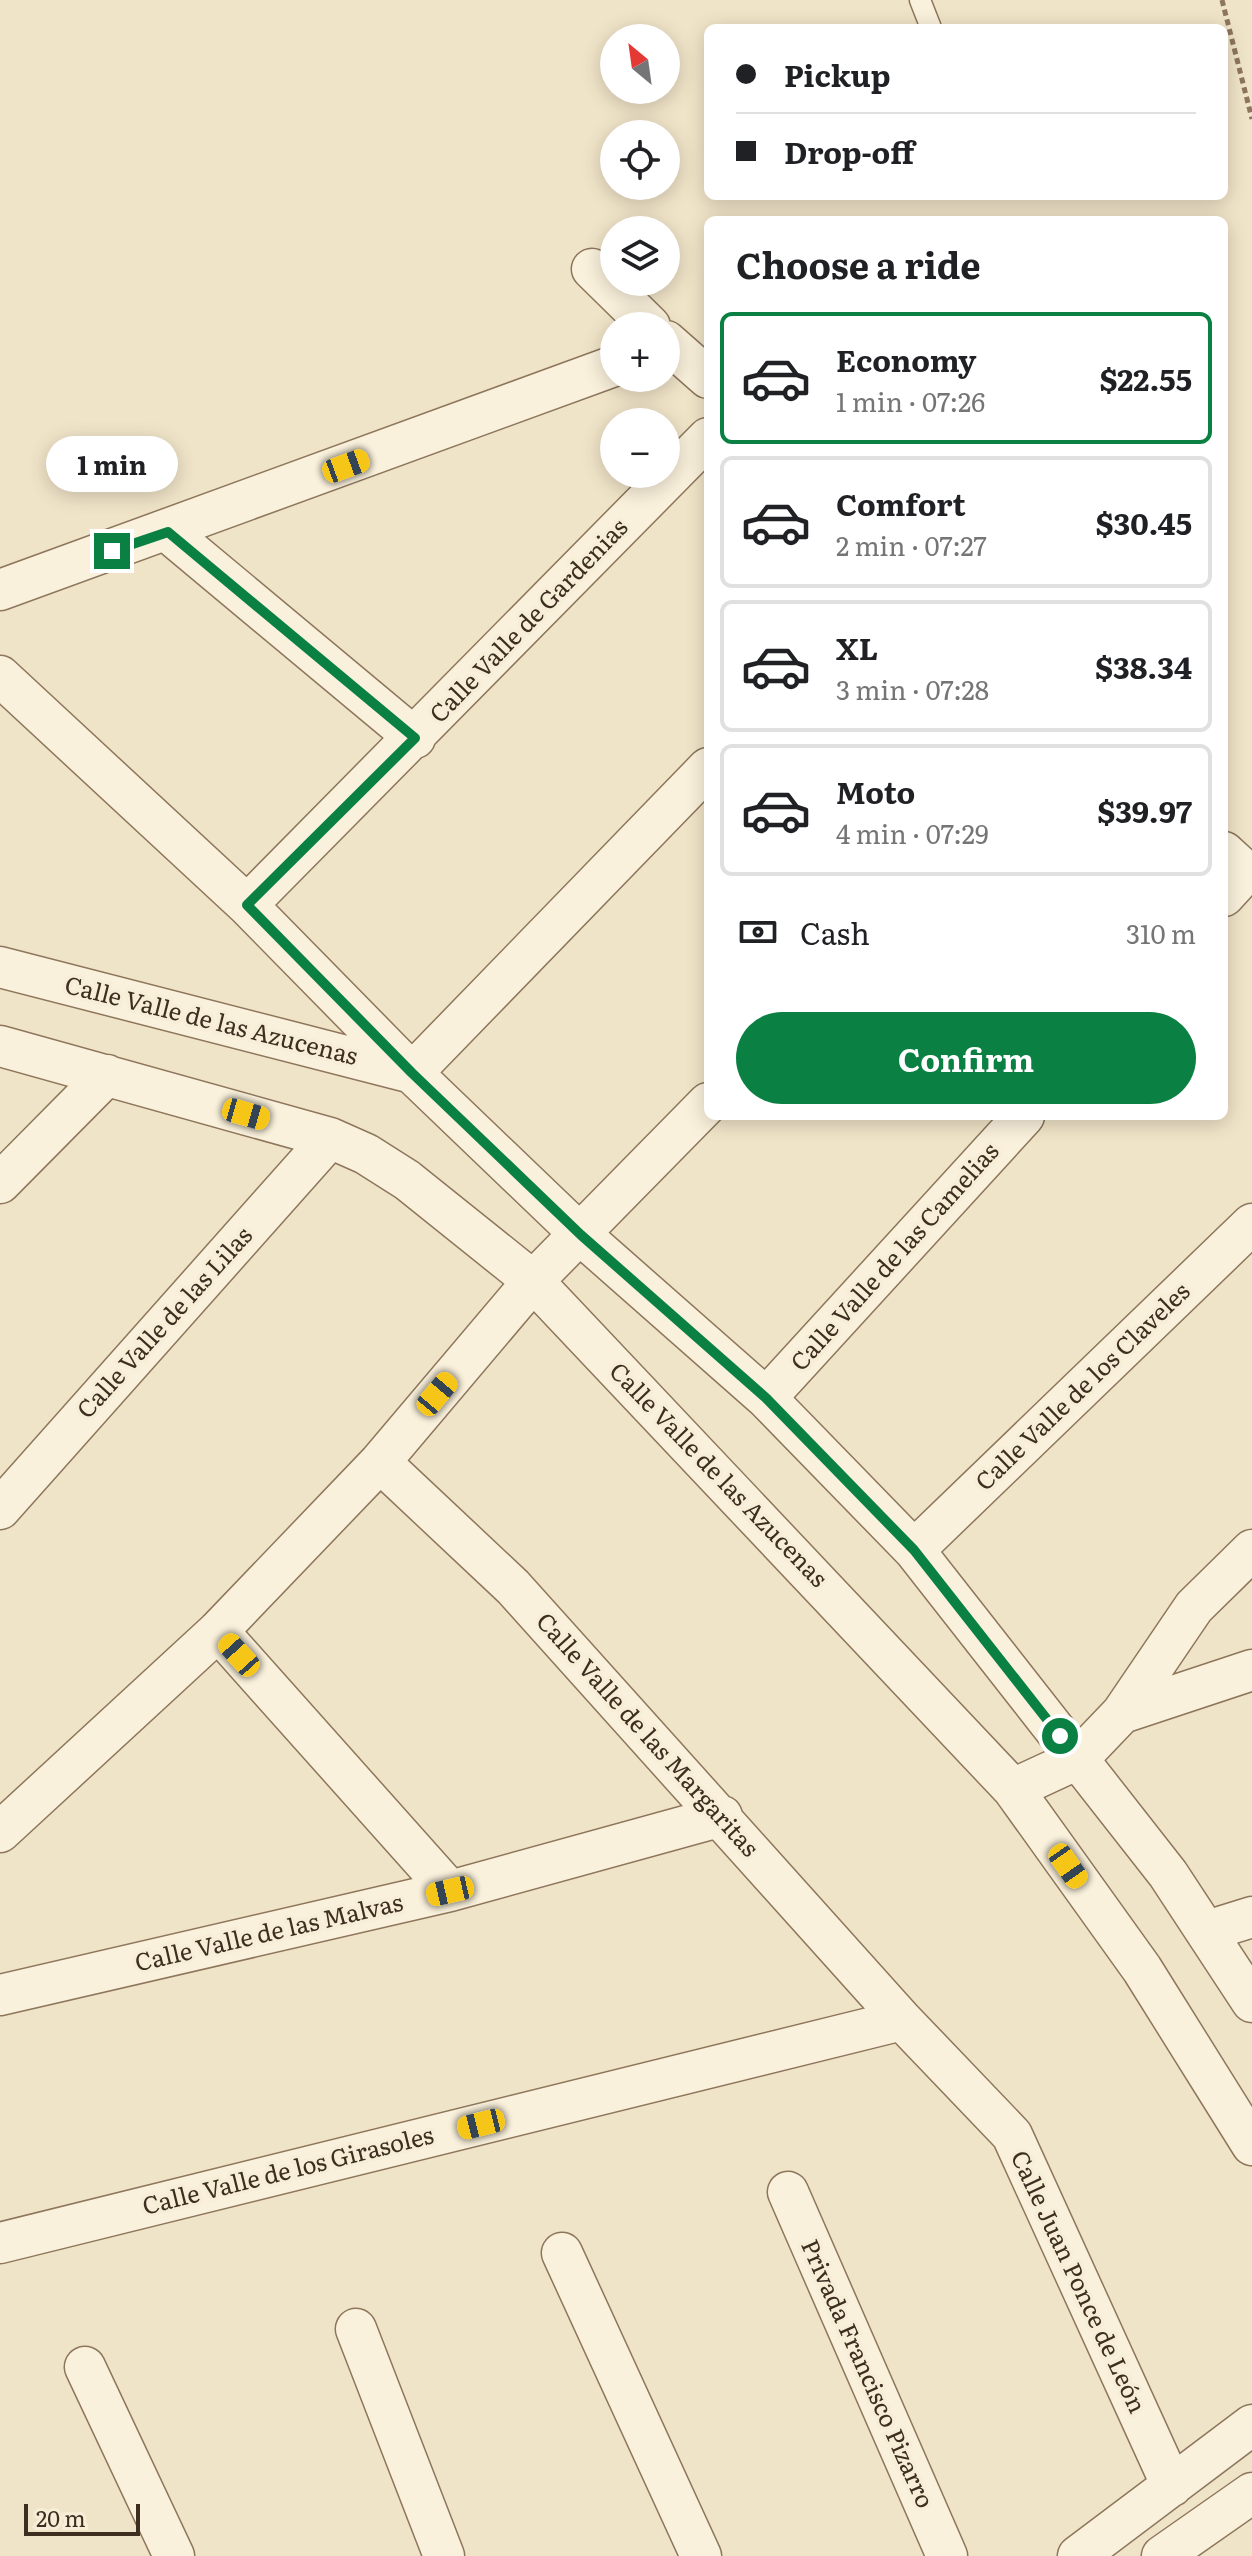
<!DOCTYPE html>
<meta charset="utf-8">
<style>
:root{--surface:#fff;--page:#f6f6f6;--text:#202124;--muted:#757577;--line:#e0e0e0;--accent:#0b8043}
body{margin:0;font-family:Literata,serif;background:var(--page);color:var(--text);height:100vh;display:flex;flex-direction:column;font-size:30px;white-space:nowrap}
*{box-sizing:border-box;margin:0}
p{font-size:26px;color:var(--muted)}
.icon{flex:none;width:44px;height:44px;fill:none;stroke:currentColor;stroke-width:2;stroke-linecap:round;stroke-linejoin:round}
.map{position:relative;flex:1;overflow:hidden}
.side{position:absolute;left:704px;top:216px;width:524px;height:904px;display:flex;flex-direction:column;background:var(--surface);border-radius:12px;box-shadow:0 4px 20px #0003}
.side>*{flex:none}
.guide{position:absolute;left:704px;top:24px;width:524px;height:176px;border-radius:12px;box-shadow:0 4px 20px #0003;display:grid;align-content:center;height:176px;padding:0 32px;background:var(--surface)}
.needle{width:52px;rotate:331deg}
.buttons{position:absolute;left:600px;top:24px;display:grid;gap:16px}
.buttons a{display:grid;place-items:center;width:80px;height:80px;border-radius:50%;background:var(--surface);box-shadow:0 4px 20px #0003;font-size:40px}
.scale{position:absolute;left:24px;bottom:20px;width:116px;box-sizing:border-box;padding-left:8px;border:4px solid #3d2e20;border-top:0;font-size:22px;line-height:28px;white-space:nowrap;color:#3d2e20;-webkit-text-stroke:6px #f7eed8;paint-order:stroke}
.end{position:absolute;width:36px;height:36px;margin:-18px;border:10px solid #0b8043;background:#fff;box-shadow:0 0 0 4px #fff}
.from{border-radius:50%}
.bubble{position:absolute;height:56px;border-radius:28px;background:var(--surface);box-shadow:0 4px 20px #0003;font-size:26px;font-weight:700;line-height:56px;text-align:center}
.car{position:absolute;width:24px;height:48px;margin:-24px -12px;border-radius:10px;box-shadow:0 0 6px 2px #0007;background:linear-gradient(#f5c518 24%,#345 0 40%,#f5c518 0 76%,#345 0 86%,#f5c518 0)}
.guide b{display:flex;align-items:center;gap:28px;height:76px;font-size:30px}
.guide b+b{border-top:2px solid var(--line)}
.guide i{width:20px;height:20px;background:var(--text)}
ul{padding:0;list-style:none}
li{display:flex;align-items:center;gap:24px;height:132px;margin:0 16px 12px;padding:0 16px;border:4px solid var(--line);border-radius:12px}
li div{flex:1}
li b{display:block;font-size:30px}
li em{font-style:normal;font-weight:700}
li.on{border-color:var(--accent)}
li>.icon{width:72px;height:72px;stroke-width:1.5}
h2{padding:0 32px;font-size:36px;line-height:96px}
.pay{display:flex;align-items:center;gap:20px;height:88px;padding:0 32px;font-size:30px}
.pay p{margin-inline-start:auto}
.action{display:flex;gap:16px;margin-top:auto;padding:16px 32px}
.action a{flex:1;height:92px;border-radius:48px;background:var(--accent);color:#fff;font-size:32px;font-weight:700;line-height:92px;text-align:center}
.map>svg:first-child{display:block}
.lines{fill:none;stroke-linecap:round;stroke-linejoin:round}
.lane-casing{stroke:#8d765c;stroke-width:23}
.street-casing{stroke:#8d765c;stroke-width:43}
.path{stroke:#8d765c;stroke-width:5;stroke-dasharray:6 4;stroke-linecap:butt}
.lane{stroke:#faf1dc;stroke-width:20}
.street{stroke:#faf1dc;stroke-width:40}
.route{stroke:#0b8043;stroke-width:10}
.labels{text-anchor:middle;stroke-width:7;stroke-linejoin:round;paint-order:stroke}
.street-label{font-size:24px;fill:#3d2e20;stroke:#f7eed8}
</style>
<div class="map">
<svg width="1252" height="2556" viewBox="0 0 1252 2556">
<rect width="100%" height="100%" fill="#f0e4c8"/>
<g class="lines">
<g class="lane-casing">
<path id="lane" d="M920 0 931 28"/>
</g>
<g class="street-casing">
<path id="street" d="M592 269 650 326
M666 341 708 378
M168 532 415 738
M0 590 614 366
M0 676 247 905 412 1073 708 768
M1224 852 1246 872 1224 896
M247 905 708 438
M0 967 412 1073 581 1235 766 1398 914 1550 1168 1874 1252 2002
M0 1046 330 1138 366 1154 407 1180 533 1281 1013 1789 1142 1969 1252 2145
M0 1183 107 1075
M766 1398 1024 1116
M380 1462 513 1587 902 2020 1012 2135 1172 2486
M0 1509 330 1138
M914 1550 1252 1224
M218 1631 450 1891
M1122 1713 1252 1670
M1013 1789 1078 1759 1122 1713 1194 1607 1252 1550
M0 1832 218 1631 380 1462 533 1281 708 1103
M1207 1931 1252 1917
M0 1995 450 1891 722 1816
M788 2192 947 2556
M0 2243 902 2020
M562 2253 701 2556
M356 2329 444 2556
M85 2367 174 2556
M1078 2556 1252 2425
M1162 2556 1252 2493"/>
</g>
<path class="path" d="M1222 0 1252 119"/>
<use href="#lane" class="lane"/>
<use href="#street" class="street"/>
</g>
<g class="lines">
<path class="route" d="M112 551 168 532 415 738 247 905 412 1073 581 1235 766 1398 914 1550 1060 1736"/>
</g>
<g class="labels">
<g class="street-label">
<text transform="translate(529 621) rotate(-46)" y="8">Calle Valle de Gardenias</text>
<text transform="translate(211 1021) rotate(14)" y="8">Calle Valle de las Azucenas</text>
<text transform="translate(895 1257) rotate(-48)" y="8">Calle Valle de las Camelias</text>
<text transform="translate(165 1323) rotate(-48)" y="8">Calle Valle de las Lilas</text>
<text transform="translate(1083 1387) rotate(-44)" y="8">Calle Valle de los Claveles</text>
<text transform="translate(718 1475) rotate(46)" y="8">Calle Valle de las Azucenas</text>
<text transform="translate(647 1735) rotate(48)" y="8">Calle Valle de las Margaritas</text>
<text transform="translate(269 1933) rotate(-13)" y="8">Calle Valle de las Malvas</text>
<text transform="translate(288 2171) rotate(-14)" y="8">Calle Valle de los Girasoles</text>
<text transform="translate(1078 2282) rotate(65)" y="8">Calle Juan Ponce de León</text>
<text transform="translate(867 2374) rotate(66)" y="8">Privada Francisco Pizarro</text>
</g>
</g>
</svg>
<div class="buttons">
<a><svg class="needle" viewBox="-14 -14 28 28"><path d="M0-13l5 13h-10z" fill="#e53935"/><path d="M0 13l5-13h-10z" fill="#757577"/></svg></a>
<a><svg class="icon" aria-label="locate" viewBox="0 0 24 24"><circle cx="12" cy="12" r="6"/><path d="M12 2v4M12 18v4M2 12h4M18 12h4"/></svg></a>
<a><svg class="icon" aria-label="layers" viewBox="0 0 24 24"><path d="M12 4l9 5-9 5-9-5zM3 14l9 5 9-5"/></svg></a>
<a>+</a>
<a>−</a>
</div>
<div class="scale">20 m</div>
<i class="end from" style="left:1060px;top:1736px"></i>
<i class="end" style="left:112px;top:551px"></i>
<div class="bubble" style="left:46px;top:436px;width:132px">1 min</div>
<i class="car" style="left:346px;top:466px;rotate:70deg"></i>
<i class="car" style="left:246px;top:1114px;rotate:106deg"></i>
<i class="car" style="left:437px;top:1394px;rotate:40deg"></i>
<i class="car" style="left:239px;top:1655px;rotate:318deg"></i>
<i class="car" style="left:1068px;top:1866px;rotate:145deg"></i>
<i class="car" style="left:450px;top:1891px;rotate:257deg"></i>
<i class="car" style="left:481px;top:2124px;rotate:256deg"></i>
<div class="guide">
<b><i class="from"></i>Pickup</b>
<b><i></i>Drop-off</b>
</div>
<section class="side">
<h2>Choose a ride</h2>
<ul>
<li class="on"><svg class="icon" aria-label="car" viewBox="0 0 24 24"><path d="M5 17H2v-5l4-1 3-4h7l3 4 3 1v5h-3M9 17h6M6 11h13"/><circle cx="7" cy="17" r="2"/><circle cx="17" cy="17" r="2"/></svg><div><b>Economy</b><p>1 min · 07:26</p></div><em>$22.55</em></li>
<li><svg class="icon" aria-label="car" viewBox="0 0 24 24"><path d="M5 17H2v-5l4-1 3-4h7l3 4 3 1v5h-3M9 17h6M6 11h13"/><circle cx="7" cy="17" r="2"/><circle cx="17" cy="17" r="2"/></svg><div><b>Comfort</b><p>2 min · 07:27</p></div><em>$30.45</em></li>
<li><svg class="icon" aria-label="car" viewBox="0 0 24 24"><path d="M5 17H2v-5l4-1 3-4h7l3 4 3 1v5h-3M9 17h6M6 11h13"/><circle cx="7" cy="17" r="2"/><circle cx="17" cy="17" r="2"/></svg><div><b>XL</b><p>3 min · 07:28</p></div><em>$38.34</em></li>
<li><svg class="icon" aria-label="car" viewBox="0 0 24 24"><path d="M5 17H2v-5l4-1 3-4h7l3 4 3 1v5h-3M9 17h6M6 11h13"/><circle cx="7" cy="17" r="2"/><circle cx="17" cy="17" r="2"/></svg><div><b>Moto</b><p>4 min · 07:29</p></div><em>$39.97</em></li>
</ul>
<div class="pay"><svg class="icon" aria-label="cash" viewBox="0 0 24 24"><path d="M3 7h18v10H3z"/><circle cx="12" cy="12" r="2"/></svg>Cash<p>310 m</p></div>
<div class="action"><a>Confirm</a></div>
</section>
</div>
